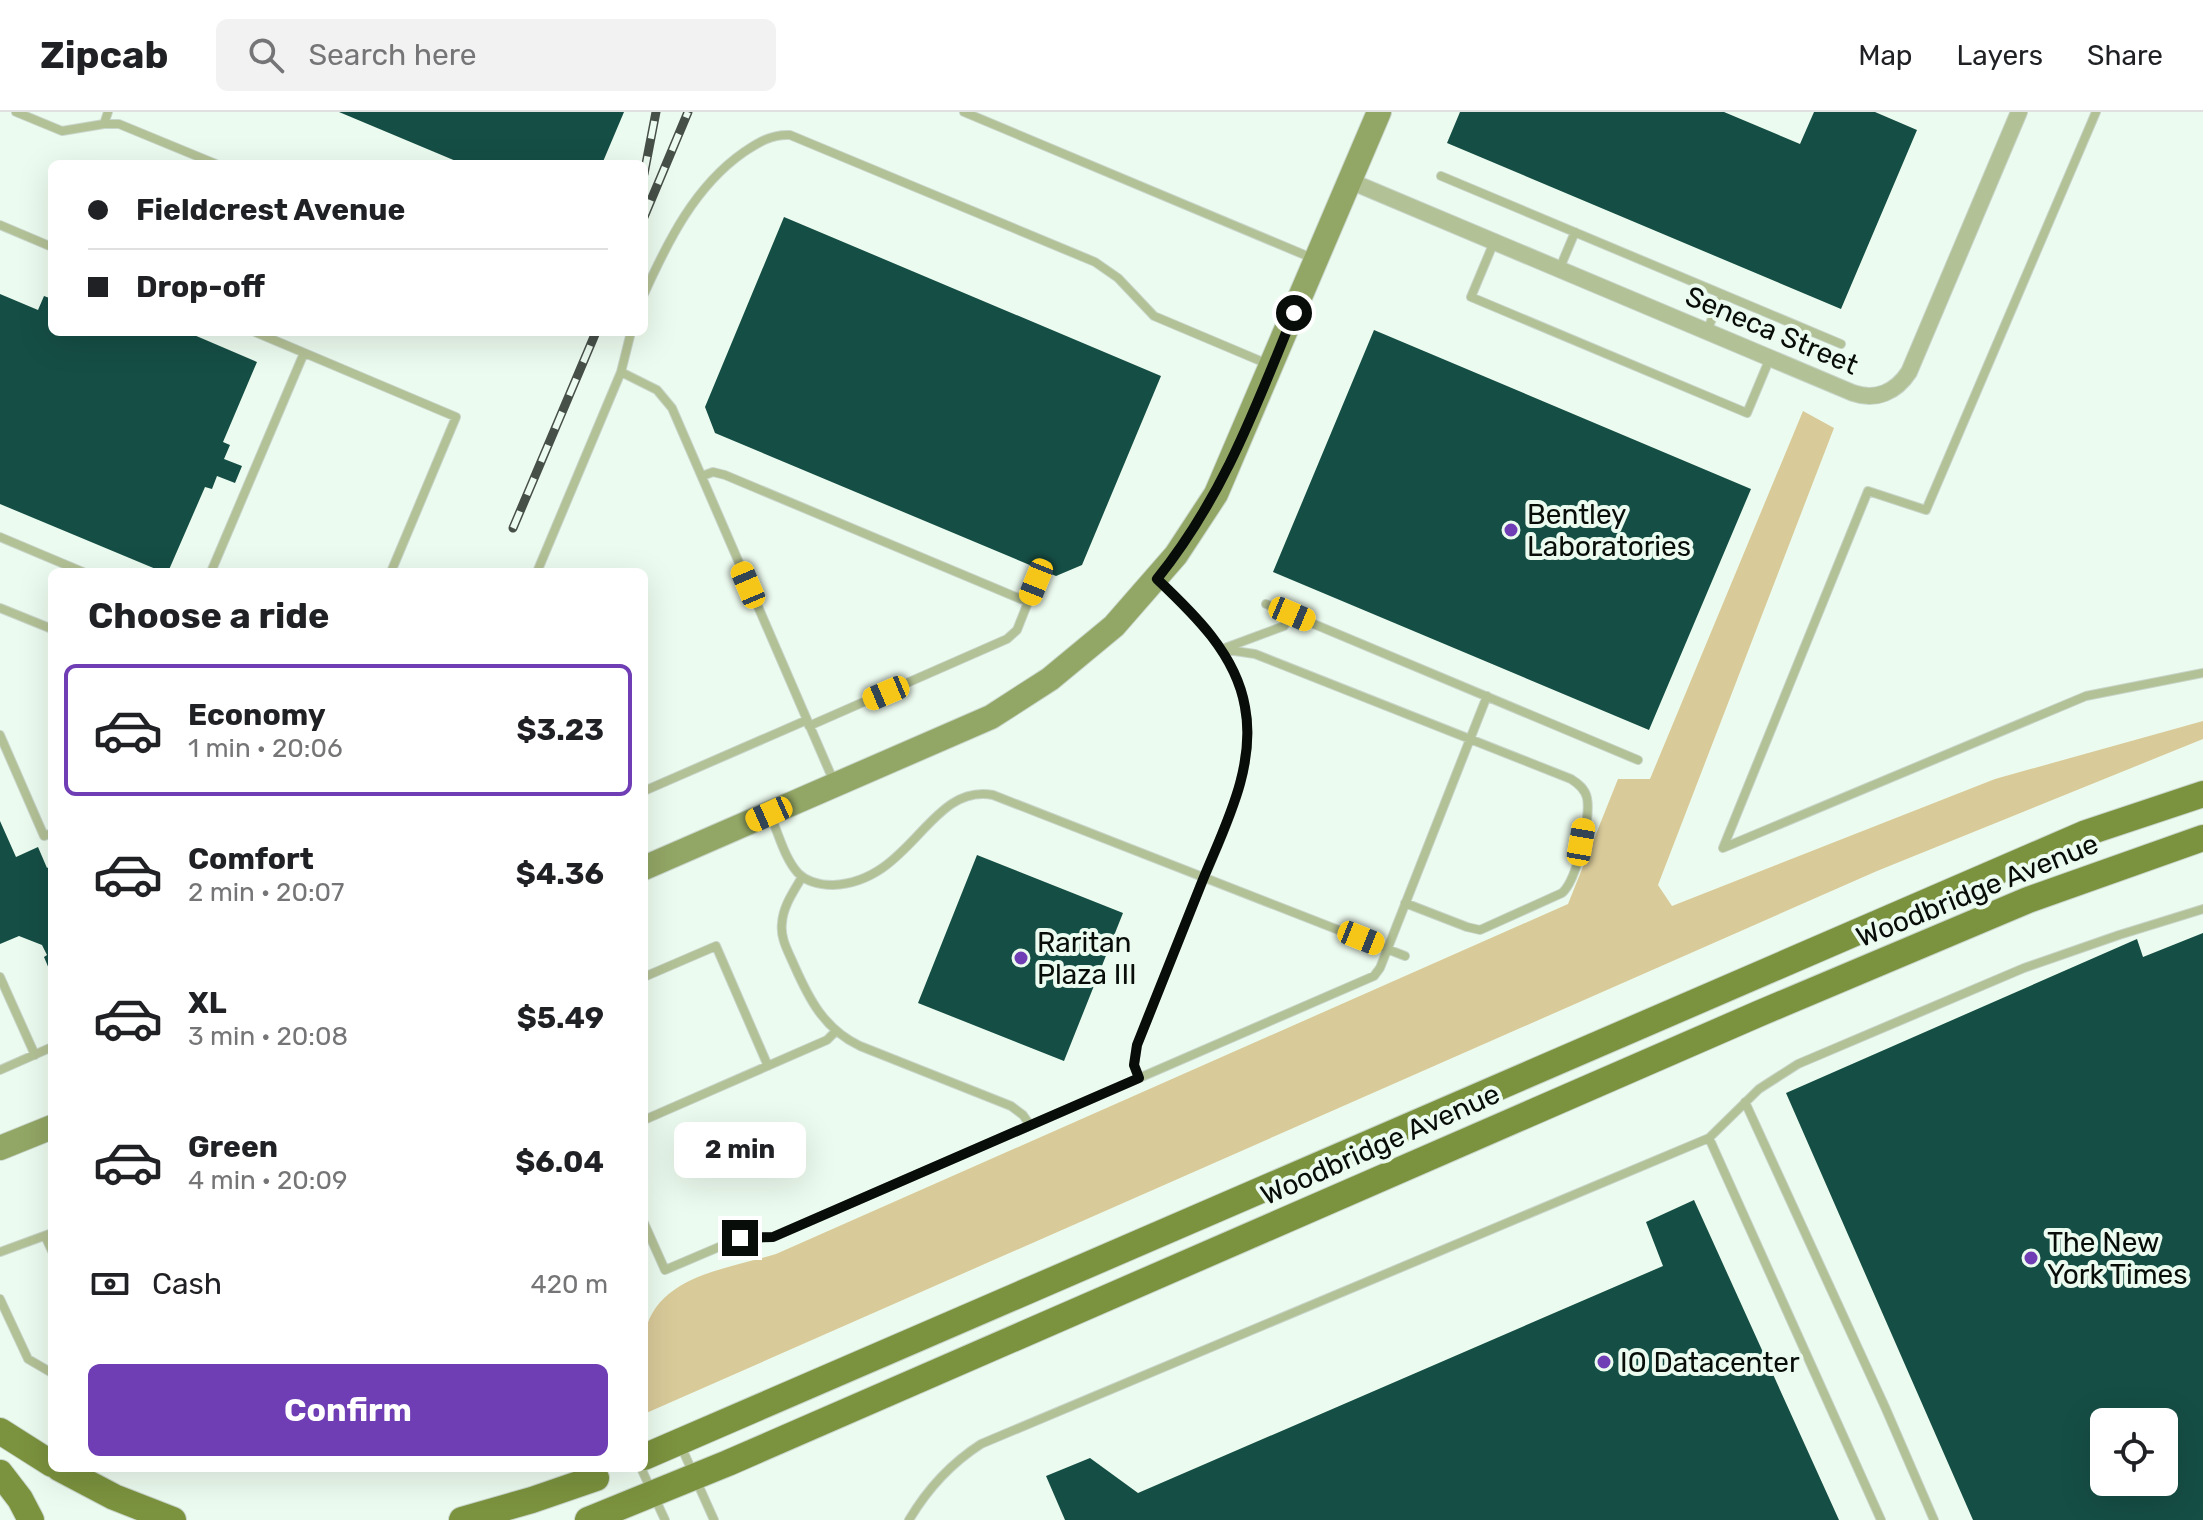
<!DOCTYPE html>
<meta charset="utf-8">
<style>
:root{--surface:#fff;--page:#f2f2f2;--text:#202124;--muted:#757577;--line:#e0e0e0;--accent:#6f3db4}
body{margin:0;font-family:Rubik,sans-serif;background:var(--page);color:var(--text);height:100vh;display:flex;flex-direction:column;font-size:30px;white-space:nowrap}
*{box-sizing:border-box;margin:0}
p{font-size:26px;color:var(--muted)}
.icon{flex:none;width:44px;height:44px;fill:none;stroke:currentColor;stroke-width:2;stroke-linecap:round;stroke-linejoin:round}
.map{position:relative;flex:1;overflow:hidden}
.sheet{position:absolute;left:48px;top:456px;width:600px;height:904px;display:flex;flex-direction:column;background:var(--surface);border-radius:12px;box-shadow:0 8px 32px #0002}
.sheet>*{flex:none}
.guide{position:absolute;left:48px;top:48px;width:600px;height:176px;border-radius:12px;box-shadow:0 8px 32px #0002;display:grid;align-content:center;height:176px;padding:0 40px;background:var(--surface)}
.fabs{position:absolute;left:2090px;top:1296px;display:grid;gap:16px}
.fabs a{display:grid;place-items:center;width:88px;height:88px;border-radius:12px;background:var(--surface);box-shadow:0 8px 32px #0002;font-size:40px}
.end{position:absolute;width:36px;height:36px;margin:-18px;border:10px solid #080d09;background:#fff;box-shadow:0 0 0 4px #fff}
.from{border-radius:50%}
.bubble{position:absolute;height:56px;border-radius:12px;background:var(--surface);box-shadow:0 8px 32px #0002;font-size:26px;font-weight:700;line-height:56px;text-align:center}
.car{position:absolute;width:24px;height:48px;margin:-24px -12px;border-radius:10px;box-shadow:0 0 6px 2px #0007;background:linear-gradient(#f5c518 24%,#345 0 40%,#f5c518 0 76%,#345 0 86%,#f5c518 0)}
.guide b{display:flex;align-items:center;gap:28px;height:76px;font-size:30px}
.guide b+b{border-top:2px solid var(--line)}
.guide i{width:20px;height:20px;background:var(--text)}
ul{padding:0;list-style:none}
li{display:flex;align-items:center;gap:24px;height:132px;margin:0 16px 12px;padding:0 24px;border:4px solid transparent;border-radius:12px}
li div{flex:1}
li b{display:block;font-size:30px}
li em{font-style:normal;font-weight:700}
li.current{border-color:var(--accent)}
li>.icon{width:72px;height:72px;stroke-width:1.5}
h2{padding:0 40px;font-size:36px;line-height:96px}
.pay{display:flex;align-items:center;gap:20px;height:88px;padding:0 40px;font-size:30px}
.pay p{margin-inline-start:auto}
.action{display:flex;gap:16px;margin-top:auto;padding:16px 40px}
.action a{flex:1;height:92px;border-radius:12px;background:var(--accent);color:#fff;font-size:32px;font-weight:700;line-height:92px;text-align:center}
header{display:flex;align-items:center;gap:48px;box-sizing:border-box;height:112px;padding:0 40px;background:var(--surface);border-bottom:2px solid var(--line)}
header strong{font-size:38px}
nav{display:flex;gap:44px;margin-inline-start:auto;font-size:28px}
.search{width:560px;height:72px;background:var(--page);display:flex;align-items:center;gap:20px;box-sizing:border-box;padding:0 28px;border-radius:12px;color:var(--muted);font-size:30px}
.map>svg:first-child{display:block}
.green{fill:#d9ca99}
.building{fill:#154e45;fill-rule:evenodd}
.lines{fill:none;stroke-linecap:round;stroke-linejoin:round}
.lane-casing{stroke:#c8d5ca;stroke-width:10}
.street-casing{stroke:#c8d5ca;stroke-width:18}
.secondary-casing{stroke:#c8d5ca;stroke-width:26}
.primary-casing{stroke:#c8d5ca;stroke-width:28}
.lane{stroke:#b3c196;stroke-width:8}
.street{stroke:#b3c196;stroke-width:16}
.secondary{stroke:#92a665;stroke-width:24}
.primary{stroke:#7b923e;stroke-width:26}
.rail-casing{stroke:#474f49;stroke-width:9}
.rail{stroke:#ecfbef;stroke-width:6;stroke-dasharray:18;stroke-linecap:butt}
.route{stroke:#080d09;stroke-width:10}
.poi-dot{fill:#6f3db4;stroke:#ecfbef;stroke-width:3}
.labels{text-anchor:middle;stroke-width:8;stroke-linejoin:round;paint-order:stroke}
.street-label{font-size:28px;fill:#080d09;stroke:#ecfbef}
.poi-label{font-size:28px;fill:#080d09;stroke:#ecfbef;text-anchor:start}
</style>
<header>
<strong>Zipcab</strong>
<div class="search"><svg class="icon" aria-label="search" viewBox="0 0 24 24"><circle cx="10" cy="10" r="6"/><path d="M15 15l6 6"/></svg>Search here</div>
<nav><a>Map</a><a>Layers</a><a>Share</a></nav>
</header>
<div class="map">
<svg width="2203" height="1408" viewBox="0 0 2203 1408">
<rect width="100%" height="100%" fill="#ecfbef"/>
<path class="green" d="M1803 299 1834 316 1658 773 1672 794 1995 667 2203 609V627L1877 759 644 1302C644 1278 641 1251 644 1227 652 1164 727 1157 776 1142L1568 792 1618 667H1650Z"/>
<path class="building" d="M339 0H624L602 52H463Z
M1460 0H1724L1800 32 1814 0H1875L1917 18 1841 197 1447 31Z
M784 105 1161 264 1082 453 1056 464 715 321 705 295Z
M0 182 38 198 44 184 52 187V220H187L257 250 223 330 230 333 224 347 242 354 235 371 217 364 212 377 205 375 168 460H163L0 392Z
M1374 218 1751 377 1649 618 1273 460Z
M0 709 16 745 38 735 47 756 52 753V864L44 845 47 843 42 833 19 824 0 832Z
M977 743 1123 801 1064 949 918 891Z
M2203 821V1408H1973L1786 981 2137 827 2143 845ZM2104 1310H2164V1370H2104Z
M1694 1088 1839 1408H1065L1046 1364 1090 1346 1138 1381 1663 1154 1646 1110Z"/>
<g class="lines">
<g class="lane-casing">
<path id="lane" d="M16 0 62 19 104 12H119L216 52
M964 0 1312 146
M2096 0 1926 398 1868 379 1723 736 2086 584 2203 561
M104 12 108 0
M1441 64 1841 232
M0 113 52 135
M1494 130 1471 185 1747 301 1770 246
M1559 158 1575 120
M644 182C668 129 695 74 744 40 759 30 772 22 790 23L1095 150 1118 166 1154 204 1270 253
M1707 219 1722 182
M255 220 456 305 391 460
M621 260 657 278 672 296 834 670
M702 364 713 360 725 363 1028 490
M0 425 83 460
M211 460 304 241
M537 460 621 260 631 220
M1266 492 1638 648
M0 496 52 517
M1225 536 1284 514 1292 502
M1221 537 1255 542 1571 667C1579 672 1585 677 1587 686 1591 705 1577 768 1562 781L1480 818 1467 815 1405 791
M809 614 1007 527 1017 518 1036 470
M0 623 44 724 52 721
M644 679 807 608
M771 705C779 723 785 747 798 761 807 770 821 773 833 773 912 770 929 671 993 683L1405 844
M802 765C794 779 783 794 782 811 780 826 788 839 794 853 809 887 824 917 860 934L1011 994 1023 1003 1030 1013
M0 865 35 943
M644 865 716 834 768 954
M0 958 52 935
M1139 966 1134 953 1137 933C1157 882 1178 831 1198 780 1221 723 1257 658 1245 595 1236 542 1194 502 1157 467
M1745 990 1885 1295 1934 1408
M644 1008 827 928 836 919
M1709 1026 1759 977 1798 952 2024 856 2119 823 2203 797
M644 1111 665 1158 740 1126 773 1125 1374 864 1380 856 1487 584
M45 1124 52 1139
M0 1140 52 1121
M0 1187 28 1247 52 1261
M680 1332 714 1408
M641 1356 665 1408
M909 1408C928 1376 950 1352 981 1332L1709 1026 1881 1408"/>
</g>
<g class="street-casing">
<path id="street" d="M1350 69 1853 281C1876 289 1896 280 1909 260L2019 0"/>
</g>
<g class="secondary-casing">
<path id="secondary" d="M644 756 991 605 1050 567 1114 514 1176 443 1216 382 1379 0
M0 1036 52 1015"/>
</g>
<g class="primary-casing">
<path id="primary" d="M0 1319 52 1352
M644 1345 2086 721 2203 682
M59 1356 114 1385 173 1408
M0 1361 20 1387 31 1408
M462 1408 532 1388 596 1366
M588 1408 728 1351 1758 902 2028 788 2203 726"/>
</g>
<use href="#lane" class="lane"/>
<use href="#street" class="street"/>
<use href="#secondary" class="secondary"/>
<use href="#primary" class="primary"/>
<g class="rail-casing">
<path id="rail" d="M644 62 656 0
M644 105 688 0
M513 416 596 220"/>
</g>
<use href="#rail" class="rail"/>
</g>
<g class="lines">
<path class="route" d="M740 1126 773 1125 1139 966 1134 953 1137 933C1158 880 1179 828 1200 775 1222 719 1257 657 1245 595 1236 542 1194 502 1157 467 1223 385 1255 297 1294 201"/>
</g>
<g class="poi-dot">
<circle cx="1511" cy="418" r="8"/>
<circle cx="1021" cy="846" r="8"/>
<circle cx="2031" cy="1146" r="8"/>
<circle cx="1604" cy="1250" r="8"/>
</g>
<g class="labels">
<g class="street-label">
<text transform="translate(1772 218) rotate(23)" y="10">Seneca Street</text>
<text transform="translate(1977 778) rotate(-22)" y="10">Woodbridge Avenue</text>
<text transform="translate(1380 1032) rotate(-24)" y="10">Woodbridge Avenue</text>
</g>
<g class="poi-label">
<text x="1527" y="412">Bentley<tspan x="1527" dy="32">Laboratories</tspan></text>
<text x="1037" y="840">Raritan<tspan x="1037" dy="32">Plaza III</tspan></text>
<text x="2047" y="1140">The New<tspan x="2047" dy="32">York Times</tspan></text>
<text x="1620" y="1260">IO Datacenter</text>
</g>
</g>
</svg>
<div class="fabs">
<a><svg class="icon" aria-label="locate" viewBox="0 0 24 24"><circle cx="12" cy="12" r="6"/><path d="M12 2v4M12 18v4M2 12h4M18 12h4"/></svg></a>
</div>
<i class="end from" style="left:1294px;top:201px"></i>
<i class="end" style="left:740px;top:1126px"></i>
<div class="bubble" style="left:674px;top:1010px;width:132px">2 min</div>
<i class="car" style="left:1036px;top:470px;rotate:202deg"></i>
<i class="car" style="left:748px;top:473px;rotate:337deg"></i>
<i class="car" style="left:1292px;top:502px;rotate:113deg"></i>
<i class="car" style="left:886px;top:581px;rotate:247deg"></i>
<i class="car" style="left:769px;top:702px;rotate:246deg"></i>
<i class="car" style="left:1581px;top:730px;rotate:10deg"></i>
<i class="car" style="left:1361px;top:826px;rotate:112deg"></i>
<div class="guide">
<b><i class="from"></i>Fieldcrest Avenue</b>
<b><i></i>Drop-off</b>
</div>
<section class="sheet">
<h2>Choose a ride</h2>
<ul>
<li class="current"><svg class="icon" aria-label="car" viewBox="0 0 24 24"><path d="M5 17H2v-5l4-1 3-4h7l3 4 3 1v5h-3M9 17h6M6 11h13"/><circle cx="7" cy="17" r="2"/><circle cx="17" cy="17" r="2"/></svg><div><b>Economy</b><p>1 min · 20:06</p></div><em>$3.23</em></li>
<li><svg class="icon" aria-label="car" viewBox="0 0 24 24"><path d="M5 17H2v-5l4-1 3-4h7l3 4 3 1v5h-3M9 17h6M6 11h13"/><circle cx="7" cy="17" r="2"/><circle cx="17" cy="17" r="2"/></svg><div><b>Comfort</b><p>2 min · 20:07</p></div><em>$4.36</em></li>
<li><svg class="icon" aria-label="car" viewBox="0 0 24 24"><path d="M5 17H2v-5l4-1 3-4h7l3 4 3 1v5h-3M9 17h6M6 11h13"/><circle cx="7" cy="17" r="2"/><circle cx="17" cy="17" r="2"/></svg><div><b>XL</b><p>3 min · 20:08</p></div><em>$5.49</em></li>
<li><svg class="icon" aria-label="car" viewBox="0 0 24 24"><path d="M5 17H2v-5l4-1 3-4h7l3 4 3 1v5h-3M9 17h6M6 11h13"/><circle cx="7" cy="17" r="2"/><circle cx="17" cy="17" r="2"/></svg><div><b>Green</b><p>4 min · 20:09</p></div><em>$6.04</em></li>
</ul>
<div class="pay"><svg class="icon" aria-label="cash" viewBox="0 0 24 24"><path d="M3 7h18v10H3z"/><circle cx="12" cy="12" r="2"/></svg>Cash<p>420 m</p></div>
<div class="action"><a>Confirm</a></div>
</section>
</div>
